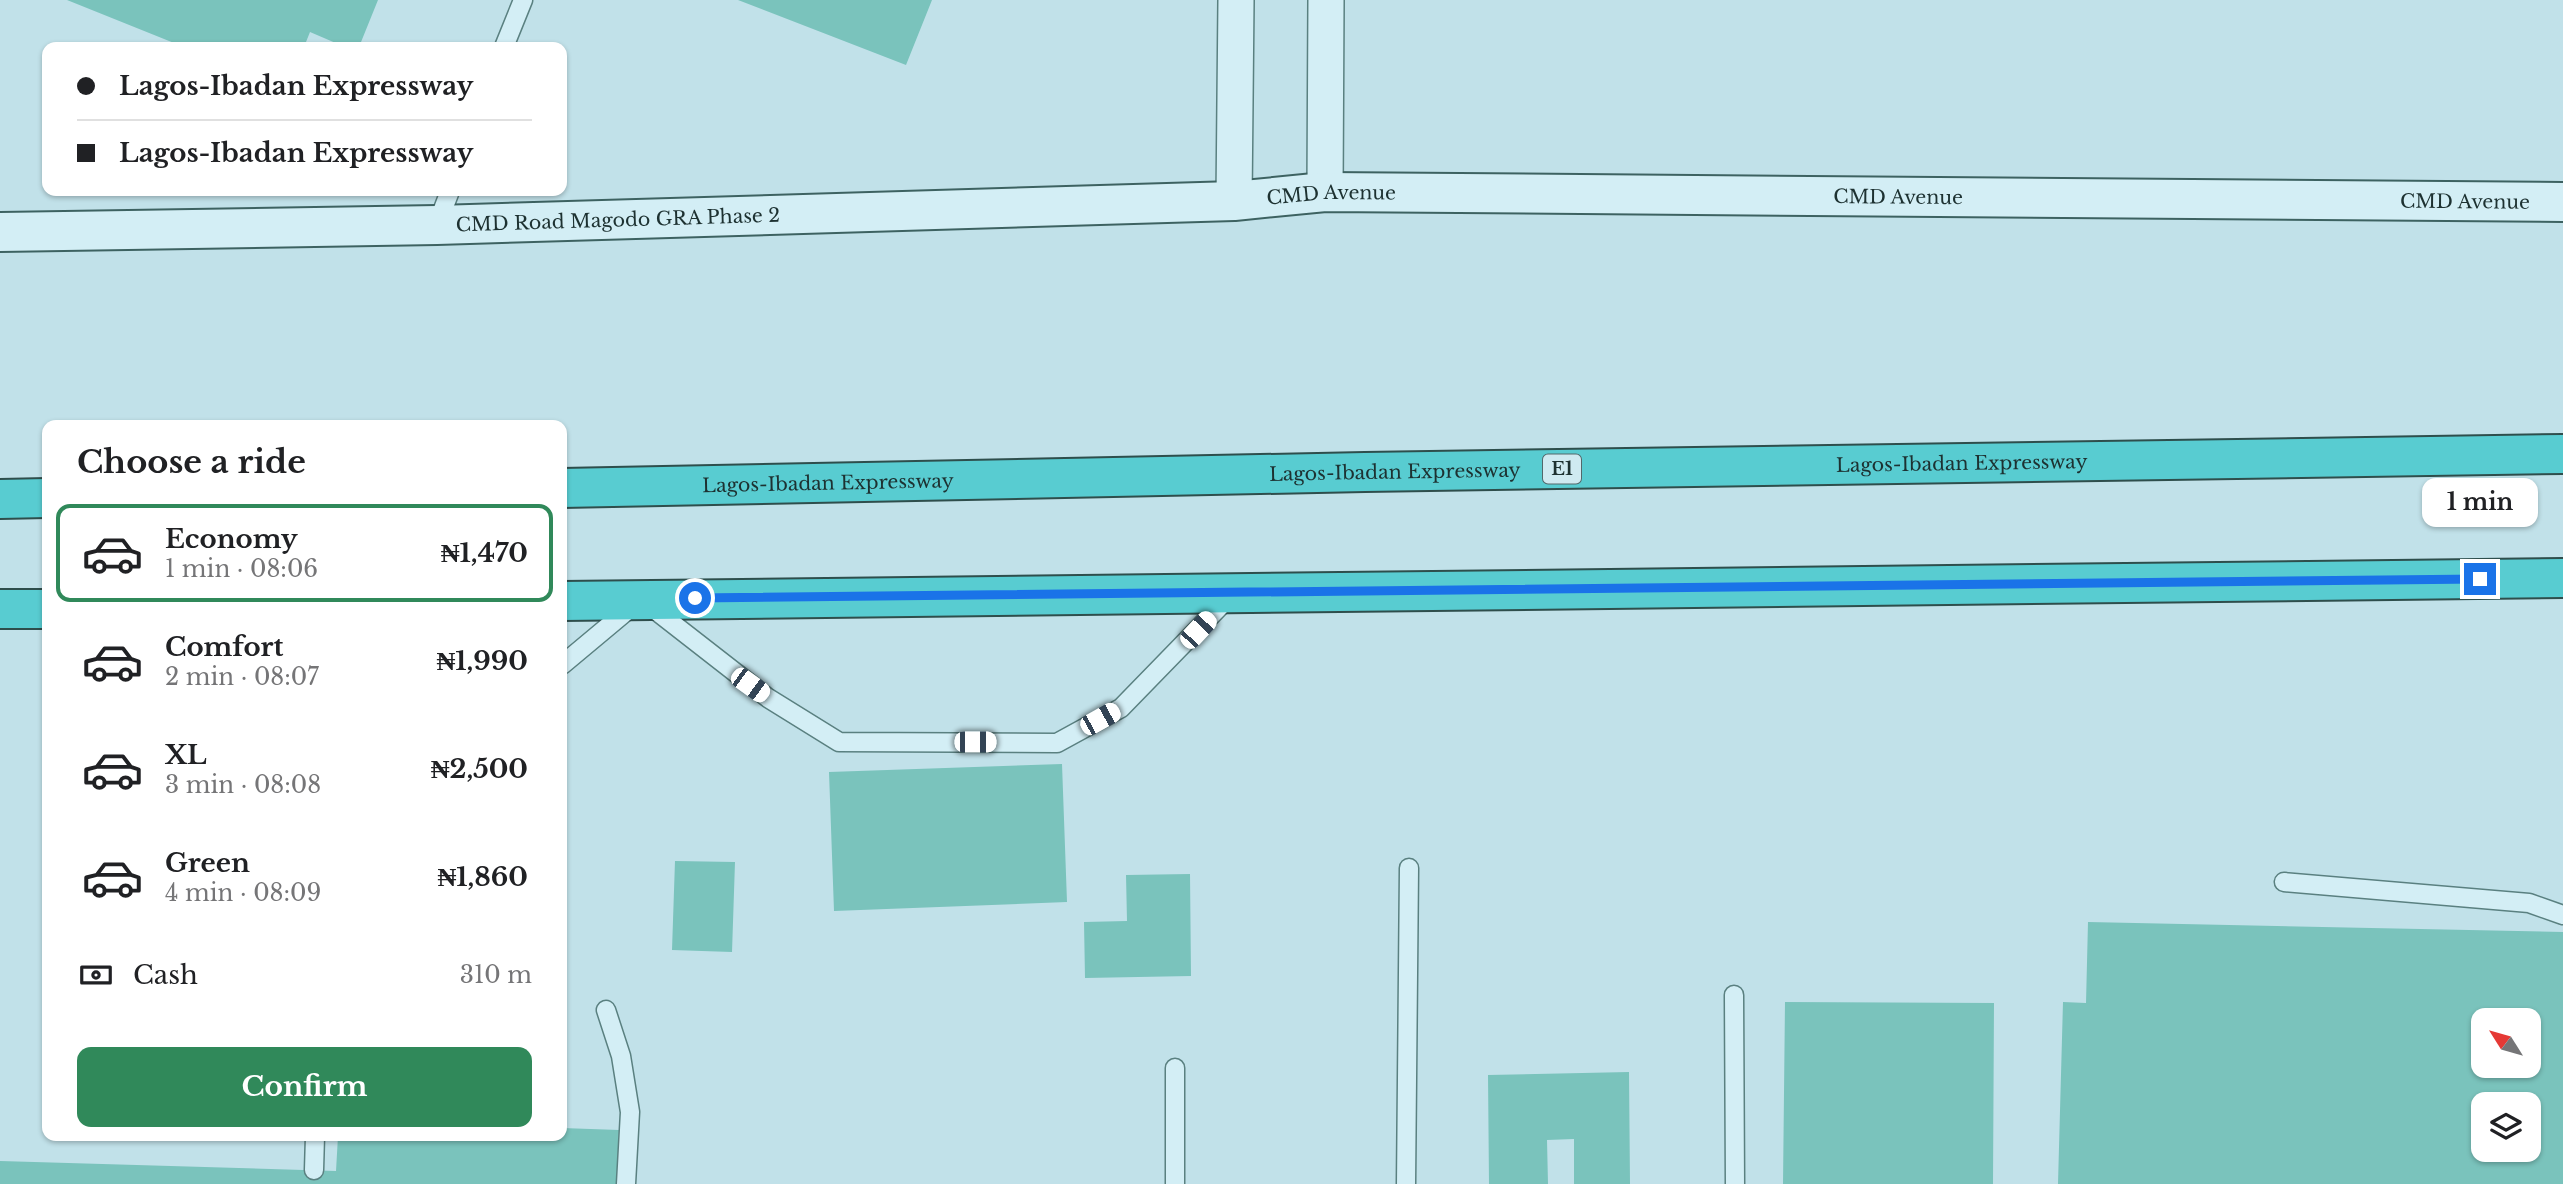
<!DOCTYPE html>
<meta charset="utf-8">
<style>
:root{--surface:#fff;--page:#f6f6f6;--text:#202124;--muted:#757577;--line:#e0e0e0;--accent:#30895a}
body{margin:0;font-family:"Libre Baskerville",serif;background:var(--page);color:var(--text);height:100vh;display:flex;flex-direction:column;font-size:26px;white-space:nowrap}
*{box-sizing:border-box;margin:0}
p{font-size:23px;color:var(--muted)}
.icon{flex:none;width:38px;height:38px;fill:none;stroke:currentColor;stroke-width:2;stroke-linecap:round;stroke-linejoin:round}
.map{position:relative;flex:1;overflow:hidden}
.drawer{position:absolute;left:42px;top:420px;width:525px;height:721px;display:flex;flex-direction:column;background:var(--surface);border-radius:14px;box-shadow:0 2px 5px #0004}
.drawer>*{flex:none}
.hud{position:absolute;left:42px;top:42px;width:525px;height:154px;border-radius:14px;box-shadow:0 2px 5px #0004;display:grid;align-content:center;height:154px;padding:0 35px;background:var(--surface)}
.needle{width:46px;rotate:307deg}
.tools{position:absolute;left:2471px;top:1008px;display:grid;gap:14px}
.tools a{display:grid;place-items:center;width:70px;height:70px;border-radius:14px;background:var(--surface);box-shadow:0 2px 5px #0004;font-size:35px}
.end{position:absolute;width:32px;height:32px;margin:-16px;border:9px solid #1a73e8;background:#fff;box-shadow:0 0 0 4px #fff}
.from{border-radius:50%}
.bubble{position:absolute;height:49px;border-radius:14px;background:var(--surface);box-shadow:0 2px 5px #0004;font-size:23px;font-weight:700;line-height:49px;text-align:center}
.car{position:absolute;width:21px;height:42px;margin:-21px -10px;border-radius:9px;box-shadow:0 0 5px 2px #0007;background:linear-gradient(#fff 24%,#345 0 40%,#fff 0 76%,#345 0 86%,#fff 0)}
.hud b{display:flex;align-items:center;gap:24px;height:66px;font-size:26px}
.hud b+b{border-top:2px solid var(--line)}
.hud i{width:18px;height:18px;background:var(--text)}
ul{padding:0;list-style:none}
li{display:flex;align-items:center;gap:21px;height:98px;margin:0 14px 10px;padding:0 21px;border:4px solid transparent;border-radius:14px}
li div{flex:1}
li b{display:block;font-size:26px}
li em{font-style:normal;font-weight:700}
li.on{border-color:var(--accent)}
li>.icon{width:63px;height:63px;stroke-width:1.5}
h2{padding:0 35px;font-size:32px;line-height:84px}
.pay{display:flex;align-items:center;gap:18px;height:77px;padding:0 35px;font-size:26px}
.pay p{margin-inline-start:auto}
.button{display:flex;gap:14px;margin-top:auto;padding:14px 35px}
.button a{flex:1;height:80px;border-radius:14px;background:var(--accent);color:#fff;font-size:28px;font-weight:700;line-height:80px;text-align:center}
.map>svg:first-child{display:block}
.building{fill:#7ac3bc;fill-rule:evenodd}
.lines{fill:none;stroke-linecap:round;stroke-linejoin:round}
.lane-casing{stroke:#5a8080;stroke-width:21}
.street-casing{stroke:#5a8080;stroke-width:38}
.secondary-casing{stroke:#3d6261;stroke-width:42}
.highway-casing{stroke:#2e4e4c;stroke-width:42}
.lane{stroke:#d3eef5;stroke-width:18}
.street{stroke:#d3eef5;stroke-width:35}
.secondary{stroke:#d3eef5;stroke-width:38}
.highway{stroke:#58ccd1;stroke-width:38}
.route{stroke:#1a73e8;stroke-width:9}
.labels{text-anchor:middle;stroke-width:7;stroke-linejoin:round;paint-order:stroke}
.shield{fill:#cfeaf1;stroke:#52686b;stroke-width:2}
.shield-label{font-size:18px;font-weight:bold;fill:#1d3131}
.street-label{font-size:19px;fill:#1d3131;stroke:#cfeaf1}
</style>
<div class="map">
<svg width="2563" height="1184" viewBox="0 0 2563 1184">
<rect width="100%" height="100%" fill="#c1e1e9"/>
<path class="building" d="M67 0H378L359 47H345L310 32 304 47H184Z
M738 0H932L906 65Z
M1062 764 1067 902 834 911 829 772Z
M675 861 735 862 732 952 672 950Z
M1190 874 1191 976 1085 978 1084 922 1127 921 1126 875Z
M2088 922 2563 932V1184H2058L2063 1002 2086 1003ZM2483 1020H2529V1066H2483ZM2483 1104H2529V1150H2483Z
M1785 1002 1994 1003 1993 1184H1783Z
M1629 1072 1630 1184H1574V1139L1547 1140 1548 1184H1489L1488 1075Z
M562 1128 619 1130 617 1184H0V1161L336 1171 338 1136H562Z"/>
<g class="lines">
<g class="lane-casing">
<path id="lane" d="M504 47 523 0
M437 225 450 191
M562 665 641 599 768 698 839 742 1057 743 1121 708 1230 596
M2284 882 2529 903 2563 915
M1734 995 1735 1184
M606 1010 621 1056 630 1112 626 1184
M314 1170 315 1136
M1175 1184V1068
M1406 1184 1409 868"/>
</g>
<g class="street-casing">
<path id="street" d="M1325 192 1326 0
M1234 201 1236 0"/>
</g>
<g class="secondary-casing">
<g id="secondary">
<path id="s1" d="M0 232 437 225 1234 201 1325 192 2563 202"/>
</g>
</g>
<g class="highway-casing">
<g id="highway">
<path id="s2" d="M562 488 1365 472 2563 454"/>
<path d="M0 499 47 498"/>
<path d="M562 601 2563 578"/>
<path d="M0 609H47"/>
</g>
</g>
<use href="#lane" class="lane"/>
<use href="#street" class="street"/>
<use href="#secondary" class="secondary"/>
<use href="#highway" class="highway"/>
</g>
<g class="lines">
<path class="route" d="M695 598 2480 579"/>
</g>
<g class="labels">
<rect class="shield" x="1543" y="454.5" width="38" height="29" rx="5"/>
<g class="shield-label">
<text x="1562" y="475">E1</text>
</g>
<g class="street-label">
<text dy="7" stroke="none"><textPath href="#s1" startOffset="1332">CMD Avenue</textPath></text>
<text dy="7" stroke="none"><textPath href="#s1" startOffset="1899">CMD Avenue</textPath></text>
<text dy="7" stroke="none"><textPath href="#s1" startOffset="2466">CMD Avenue</textPath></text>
<text dy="7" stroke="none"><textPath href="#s1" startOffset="618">CMD Road Magodo GRA Phase 2</textPath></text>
<text dy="7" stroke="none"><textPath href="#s2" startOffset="1400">Lagos-Ibadan Expressway</textPath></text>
<text dy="7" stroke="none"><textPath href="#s2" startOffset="833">Lagos-Ibadan Expressway</textPath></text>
<text dy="7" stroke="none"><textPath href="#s2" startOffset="266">Lagos-Ibadan Expressway</textPath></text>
</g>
</g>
</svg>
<div class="tools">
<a><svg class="needle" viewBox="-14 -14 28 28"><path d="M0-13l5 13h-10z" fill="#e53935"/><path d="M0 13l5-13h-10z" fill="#757577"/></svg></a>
<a><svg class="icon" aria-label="layers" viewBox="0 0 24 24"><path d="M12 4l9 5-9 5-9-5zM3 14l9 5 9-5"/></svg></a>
</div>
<i class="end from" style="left:695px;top:598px"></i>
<i class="end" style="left:2480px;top:579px"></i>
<div class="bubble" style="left:2422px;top:478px;width:116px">1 min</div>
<i class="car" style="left:1198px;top:630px;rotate:43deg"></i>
<i class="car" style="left:750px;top:685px;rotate:126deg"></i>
<i class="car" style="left:1100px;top:719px;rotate:61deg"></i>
<i class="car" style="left:975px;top:742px;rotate:90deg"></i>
<div class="hud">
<b><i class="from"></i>Lagos-Ibadan Expressway</b>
<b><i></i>Lagos-Ibadan Expressway</b>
</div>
<section class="drawer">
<h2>Choose a ride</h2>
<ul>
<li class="on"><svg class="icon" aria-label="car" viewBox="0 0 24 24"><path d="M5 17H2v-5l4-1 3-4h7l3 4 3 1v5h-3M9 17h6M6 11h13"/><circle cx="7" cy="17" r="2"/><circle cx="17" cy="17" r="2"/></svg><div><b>Economy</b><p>1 min · 08:06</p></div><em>₦1,470</em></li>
<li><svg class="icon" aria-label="car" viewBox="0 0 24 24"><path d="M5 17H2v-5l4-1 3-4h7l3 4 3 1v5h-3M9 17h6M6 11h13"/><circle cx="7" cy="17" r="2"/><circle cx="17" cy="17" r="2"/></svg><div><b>Comfort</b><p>2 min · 08:07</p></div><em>₦1,990</em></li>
<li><svg class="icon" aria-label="car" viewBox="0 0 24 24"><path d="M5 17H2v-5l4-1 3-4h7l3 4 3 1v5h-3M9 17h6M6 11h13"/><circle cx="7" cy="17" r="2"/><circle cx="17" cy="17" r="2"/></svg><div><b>XL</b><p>3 min · 08:08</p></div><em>₦2,500</em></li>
<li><svg class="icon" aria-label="car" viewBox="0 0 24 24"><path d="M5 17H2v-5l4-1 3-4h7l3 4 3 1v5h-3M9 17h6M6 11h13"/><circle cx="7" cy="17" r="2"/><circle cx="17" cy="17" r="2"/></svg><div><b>Green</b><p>4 min · 08:09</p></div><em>₦1,860</em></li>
</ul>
<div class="pay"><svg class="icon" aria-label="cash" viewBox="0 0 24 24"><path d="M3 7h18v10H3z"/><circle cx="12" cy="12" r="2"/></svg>Cash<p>310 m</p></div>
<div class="button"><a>Confirm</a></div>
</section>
</div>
